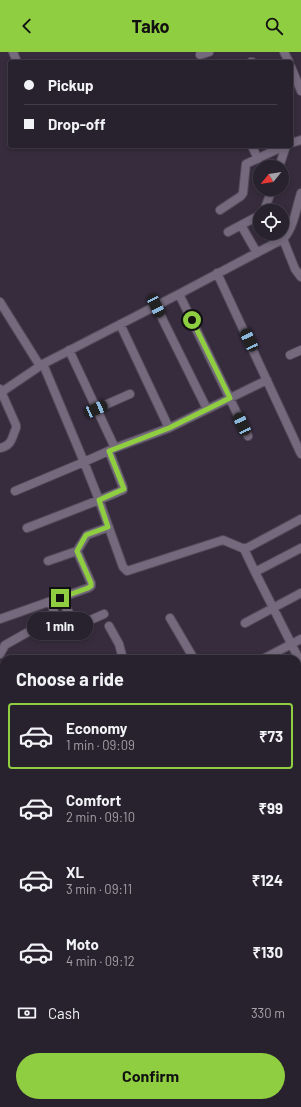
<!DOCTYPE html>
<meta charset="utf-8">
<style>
:root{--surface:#28212e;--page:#302936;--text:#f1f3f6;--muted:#a5a3aa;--line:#443e4a;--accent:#8fcd41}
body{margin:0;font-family:Barlow,sans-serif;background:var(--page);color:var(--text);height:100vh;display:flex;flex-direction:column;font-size:15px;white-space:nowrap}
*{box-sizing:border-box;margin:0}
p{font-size:13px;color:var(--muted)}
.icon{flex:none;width:22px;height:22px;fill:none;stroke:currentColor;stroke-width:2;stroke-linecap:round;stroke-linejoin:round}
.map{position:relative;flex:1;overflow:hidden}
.panel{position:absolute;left:0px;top:603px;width:301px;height:452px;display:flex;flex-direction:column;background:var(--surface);border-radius:12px 12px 0 0;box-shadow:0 2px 6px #0003,0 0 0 1px var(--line)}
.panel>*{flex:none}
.banner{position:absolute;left:8px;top:8px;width:285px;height:88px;border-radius:4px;box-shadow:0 2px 6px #0003,0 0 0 1px var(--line);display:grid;align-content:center;height:88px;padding:0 16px;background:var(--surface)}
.needle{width:26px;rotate:240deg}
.tools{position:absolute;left:253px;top:108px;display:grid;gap:8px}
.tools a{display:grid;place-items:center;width:36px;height:36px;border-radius:50%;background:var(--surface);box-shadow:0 2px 6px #0003,0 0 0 1px var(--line);font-size:20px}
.end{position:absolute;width:18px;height:18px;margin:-9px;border:5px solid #8fcd41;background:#111;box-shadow:0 0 0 2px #111}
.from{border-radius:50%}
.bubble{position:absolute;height:28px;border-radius:14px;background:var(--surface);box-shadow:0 2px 6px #0003,0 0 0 1px var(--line);font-size:13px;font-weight:700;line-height:28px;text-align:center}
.car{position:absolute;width:12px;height:24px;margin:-12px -6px;border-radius:5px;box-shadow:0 0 3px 1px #0007;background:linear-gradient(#222 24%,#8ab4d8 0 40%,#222 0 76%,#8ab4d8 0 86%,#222 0)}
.banner b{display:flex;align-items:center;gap:14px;height:38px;font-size:15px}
.banner b+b{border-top:1px solid var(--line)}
.banner i{width:10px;height:10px;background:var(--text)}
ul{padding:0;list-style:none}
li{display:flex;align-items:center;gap:12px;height:66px;margin:0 8px 6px;padding:0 8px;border:2px solid transparent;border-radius:4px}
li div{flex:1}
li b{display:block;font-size:15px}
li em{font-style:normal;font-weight:700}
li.on{border-color:var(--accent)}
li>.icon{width:36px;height:36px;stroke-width:1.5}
h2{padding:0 16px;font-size:18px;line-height:48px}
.pay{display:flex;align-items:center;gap:10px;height:44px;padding:0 16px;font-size:15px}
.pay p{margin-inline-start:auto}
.action{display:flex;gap:8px;margin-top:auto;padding:8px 16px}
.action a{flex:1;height:46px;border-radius:24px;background:var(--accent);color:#111;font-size:16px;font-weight:700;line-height:46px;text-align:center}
header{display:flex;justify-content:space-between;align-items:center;height:52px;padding:0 16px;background:var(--accent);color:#111;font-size:18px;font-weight:700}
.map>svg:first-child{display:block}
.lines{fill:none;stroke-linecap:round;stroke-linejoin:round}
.minor-casing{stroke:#524a59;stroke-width:10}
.minor{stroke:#74697d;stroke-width:8}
.route{stroke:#8fcd41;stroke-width:5}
</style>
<header><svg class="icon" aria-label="back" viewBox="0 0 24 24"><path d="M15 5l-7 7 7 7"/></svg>Tako<svg class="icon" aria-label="search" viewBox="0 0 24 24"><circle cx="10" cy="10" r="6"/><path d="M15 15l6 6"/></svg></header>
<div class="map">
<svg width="301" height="1055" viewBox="0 0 301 1055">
<rect width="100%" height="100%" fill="#362c3d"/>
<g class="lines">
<g class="minor-casing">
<path id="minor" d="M13 0 17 10
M284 0 289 10
M200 3 209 0
M251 10H252
M291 15 301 39
M291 91 301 88
M252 94 258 107
M279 115 286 94
M220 158 241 144 243 141 246 112 284 94
M264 159 272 137
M241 173 257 201
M228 180 260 163
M283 187 295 217 301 225
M217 221 301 402
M179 242 248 384
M0 250 40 314
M156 254 207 357
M120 272 169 376
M69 298 115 396
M290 303 301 298
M43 312 84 410 99 448 123 515 127 519 223 488 242 496H247L301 467
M0 337 16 373V376C12 385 12 394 0 396
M0 341 43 312 179 242 283 187C294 176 296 156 301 141
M96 357 130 342
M15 439 84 410 115 396 169 376 267 328
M27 476 99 448 123 438V435L109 399
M244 497 255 520 301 611
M48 509 77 499 87 483 109 475
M255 520 301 496
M60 546 77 574 104 562
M170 566 194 607
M0 567 88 536 91 534V531L77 499
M245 571 301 541
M109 574 119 592 123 607
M0 602 5 593 53 566 55 564 51 549
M263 607 301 587
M297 636H301
M0 646 4 652
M0 697 4 694
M297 703V702
M0 722 4 720
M0 731 4 736
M0 768 4 765
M0 821 4 818
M0 870 4 867
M297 900 301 904
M0 916 4 913
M0 931 4 936
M0 992 4 989
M247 1051 250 1055
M27 1055 33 1051
M187 1055 193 1051"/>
</g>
<use href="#minor" class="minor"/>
</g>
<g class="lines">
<path class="route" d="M60 546 88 536 91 534V531L77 499 86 483 108 475 99 448 124 437 109 399 169 376 230 346 192 268"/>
</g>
</svg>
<div class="tools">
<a><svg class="needle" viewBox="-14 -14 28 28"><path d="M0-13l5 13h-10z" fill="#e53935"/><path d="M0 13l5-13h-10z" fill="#a5a3aa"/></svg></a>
<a><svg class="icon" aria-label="locate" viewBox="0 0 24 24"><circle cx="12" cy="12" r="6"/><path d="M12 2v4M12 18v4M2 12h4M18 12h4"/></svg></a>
</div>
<i class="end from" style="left:192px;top:268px"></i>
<i class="end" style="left:60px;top:546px"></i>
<div class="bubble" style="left:27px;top:560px;width:66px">1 min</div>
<i class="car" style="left:156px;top:254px;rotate:154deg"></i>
<i class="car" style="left:249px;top:288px;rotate:335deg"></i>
<i class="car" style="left:96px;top:357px;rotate:66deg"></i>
<i class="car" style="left:242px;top:372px;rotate:335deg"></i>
<div class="banner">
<b><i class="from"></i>Pickup</b>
<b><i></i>Drop-off</b>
</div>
<section class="panel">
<h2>Choose a ride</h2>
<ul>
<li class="on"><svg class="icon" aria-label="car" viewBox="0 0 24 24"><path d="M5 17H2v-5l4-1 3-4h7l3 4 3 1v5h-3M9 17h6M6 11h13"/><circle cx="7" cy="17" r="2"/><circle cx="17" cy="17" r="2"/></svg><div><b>Economy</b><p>1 min · 09:09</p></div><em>₹73</em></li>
<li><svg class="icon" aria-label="car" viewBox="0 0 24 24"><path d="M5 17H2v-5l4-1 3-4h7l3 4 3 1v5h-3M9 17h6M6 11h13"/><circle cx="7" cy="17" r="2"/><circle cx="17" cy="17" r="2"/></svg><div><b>Comfort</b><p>2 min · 09:10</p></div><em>₹99</em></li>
<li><svg class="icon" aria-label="car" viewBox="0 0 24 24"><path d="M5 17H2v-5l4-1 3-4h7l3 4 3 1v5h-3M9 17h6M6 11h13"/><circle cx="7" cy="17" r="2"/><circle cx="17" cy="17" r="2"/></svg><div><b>XL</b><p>3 min · 09:11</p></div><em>₹124</em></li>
<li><svg class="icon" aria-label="car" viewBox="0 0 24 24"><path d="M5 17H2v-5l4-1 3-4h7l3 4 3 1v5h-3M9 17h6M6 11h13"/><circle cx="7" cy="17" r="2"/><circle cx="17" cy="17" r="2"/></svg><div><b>Moto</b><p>4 min · 09:12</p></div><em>₹130</em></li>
</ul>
<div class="pay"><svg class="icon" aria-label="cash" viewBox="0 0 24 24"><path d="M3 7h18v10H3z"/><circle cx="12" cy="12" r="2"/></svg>Cash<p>330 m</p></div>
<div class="action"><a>Confirm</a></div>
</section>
</div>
